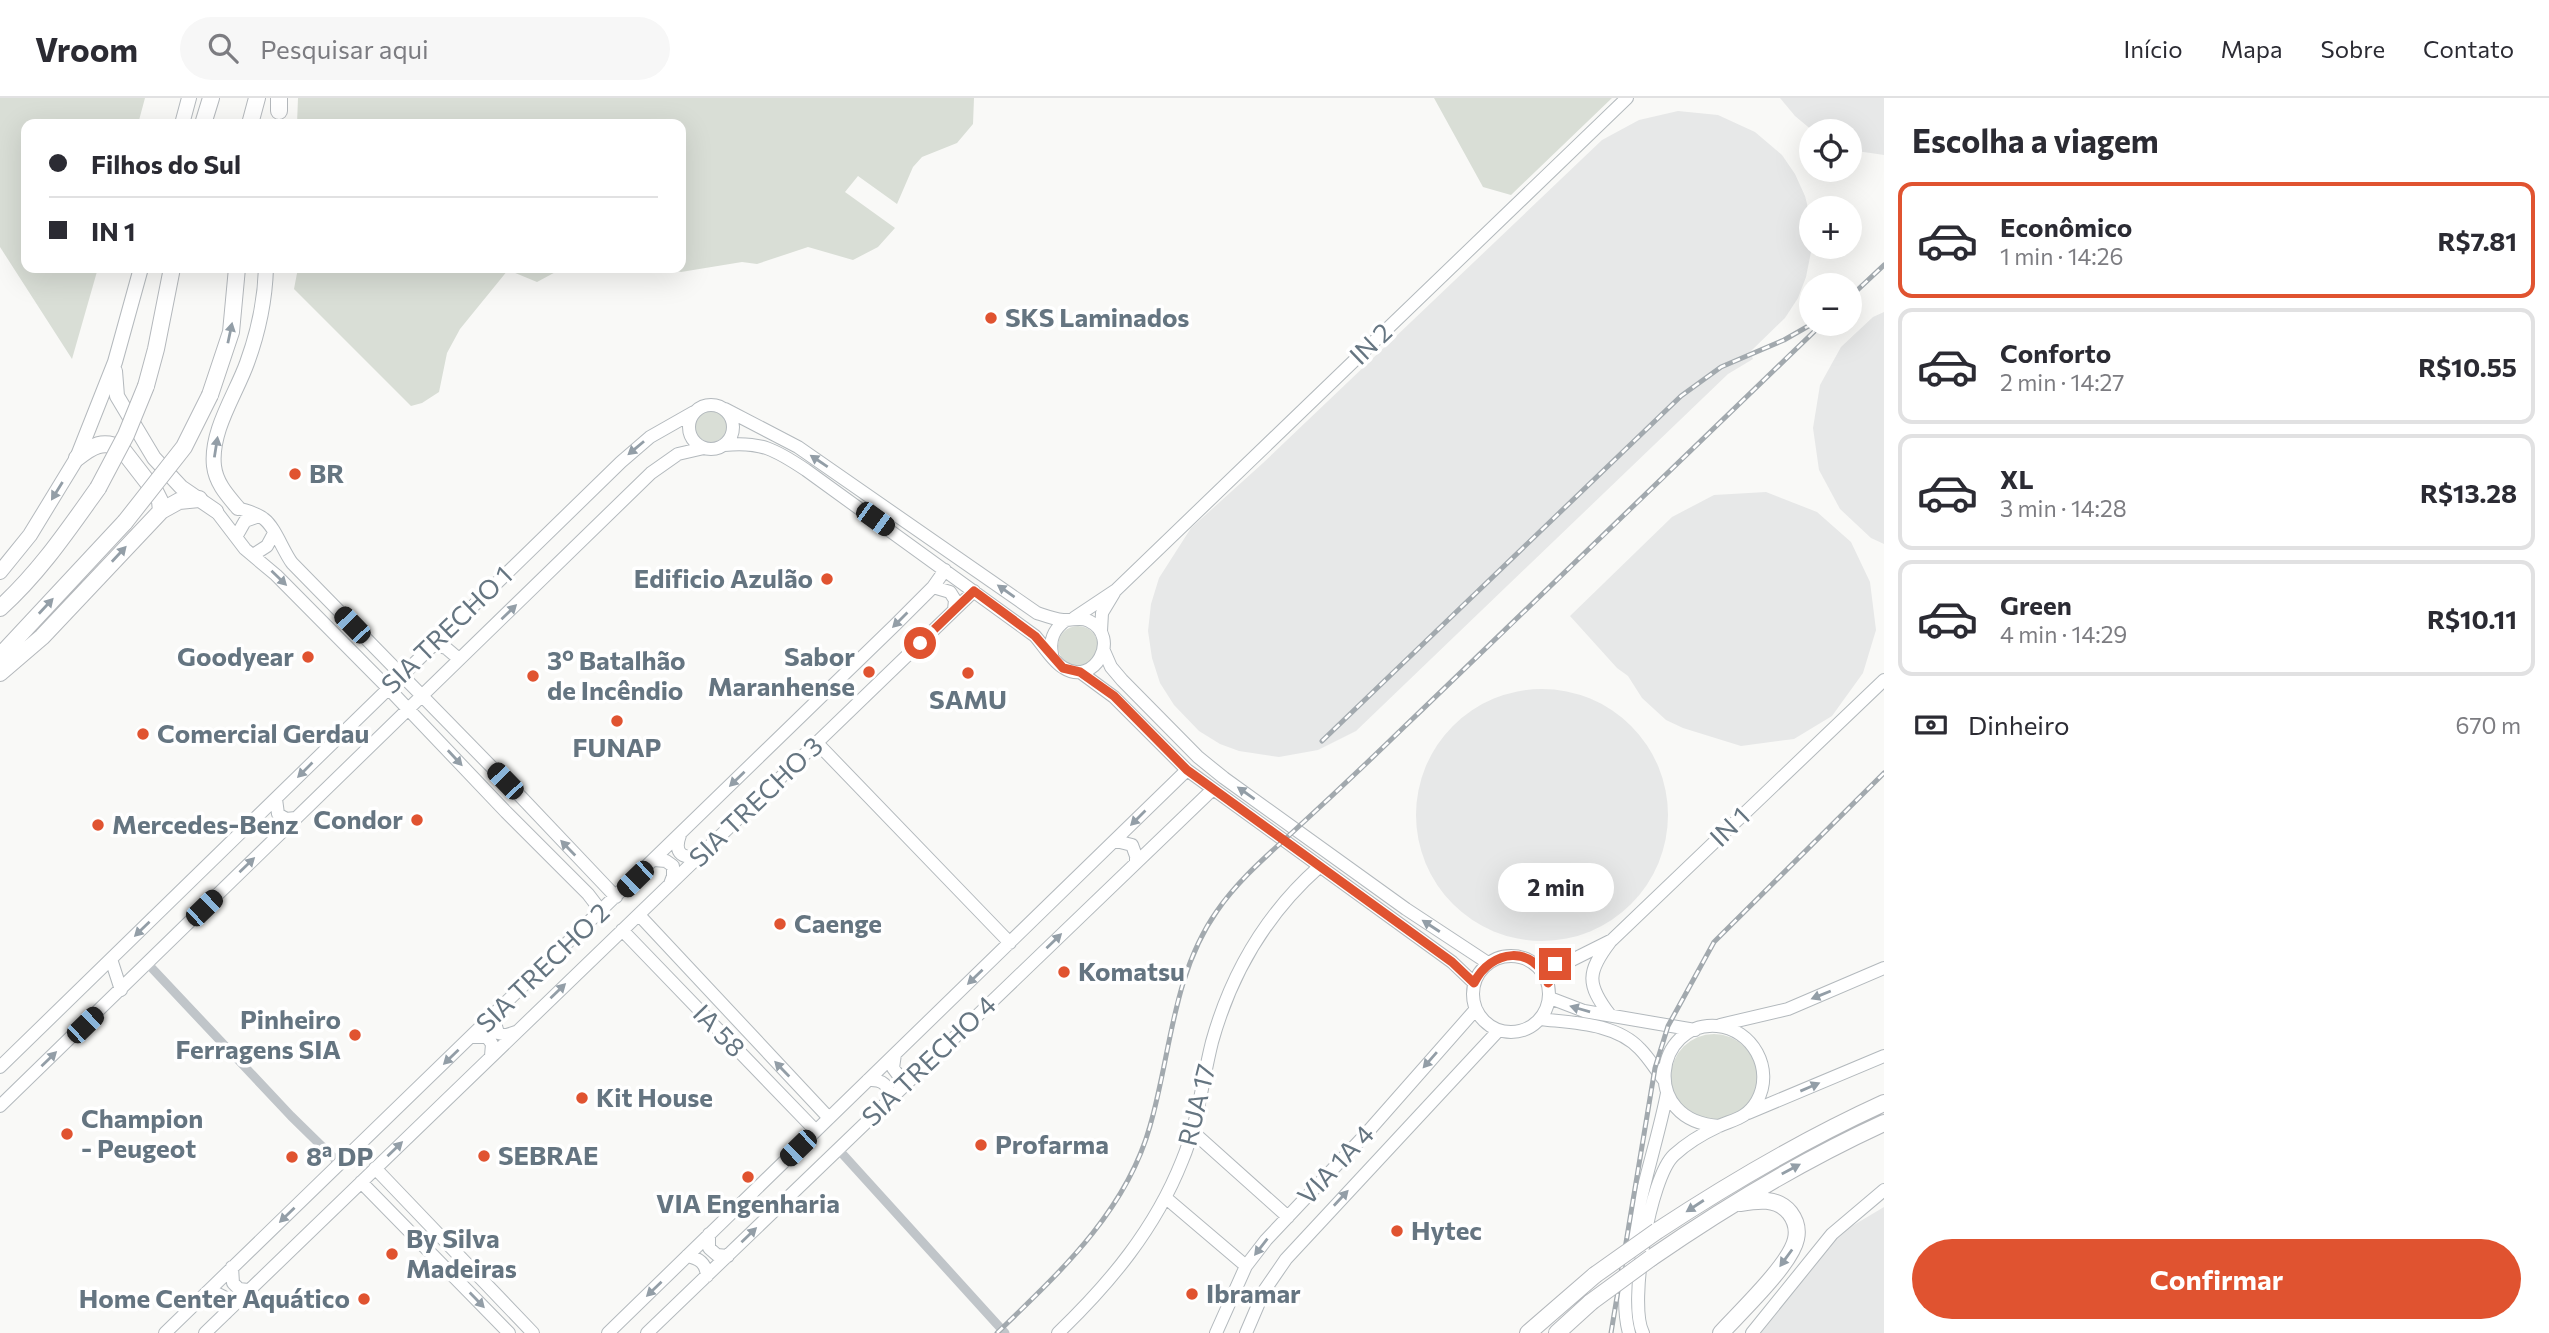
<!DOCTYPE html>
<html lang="pt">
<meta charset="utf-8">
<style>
:root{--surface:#fff;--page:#f7f7f7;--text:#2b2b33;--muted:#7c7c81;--line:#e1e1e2;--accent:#e05330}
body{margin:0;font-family:Commissioner,sans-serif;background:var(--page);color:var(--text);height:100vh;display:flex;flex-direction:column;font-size:26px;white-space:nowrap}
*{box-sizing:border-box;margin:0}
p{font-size:23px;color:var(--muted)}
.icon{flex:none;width:38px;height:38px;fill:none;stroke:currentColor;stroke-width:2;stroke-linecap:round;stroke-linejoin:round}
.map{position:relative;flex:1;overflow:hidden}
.details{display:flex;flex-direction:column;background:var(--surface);width:665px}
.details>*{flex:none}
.guide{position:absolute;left:21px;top:21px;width:665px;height:154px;border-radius:14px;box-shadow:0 7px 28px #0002;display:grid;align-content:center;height:154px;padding:0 28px;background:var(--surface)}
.fabs{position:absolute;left:1799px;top:21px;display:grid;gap:14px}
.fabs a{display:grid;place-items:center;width:63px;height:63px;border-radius:50%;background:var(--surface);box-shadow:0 7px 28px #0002;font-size:35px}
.end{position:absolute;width:32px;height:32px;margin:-16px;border:9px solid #e05330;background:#fff;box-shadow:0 0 0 4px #fff}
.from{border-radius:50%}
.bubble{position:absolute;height:49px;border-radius:24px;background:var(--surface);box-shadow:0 7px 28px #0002;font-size:23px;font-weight:700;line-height:49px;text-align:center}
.car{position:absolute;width:21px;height:42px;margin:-21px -10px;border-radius:9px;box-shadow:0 0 5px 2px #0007;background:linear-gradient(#222 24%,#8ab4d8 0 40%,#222 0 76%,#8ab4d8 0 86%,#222 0)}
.guide b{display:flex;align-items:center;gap:24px;height:66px;font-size:26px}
.guide b+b{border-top:2px solid var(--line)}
.guide i{width:18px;height:18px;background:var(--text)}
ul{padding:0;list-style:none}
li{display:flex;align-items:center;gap:21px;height:116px;margin:0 14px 10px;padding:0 14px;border:4px solid var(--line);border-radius:14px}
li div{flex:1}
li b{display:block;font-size:26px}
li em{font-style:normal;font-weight:700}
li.on{border-color:var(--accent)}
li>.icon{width:63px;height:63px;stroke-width:1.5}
h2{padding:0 28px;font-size:32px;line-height:84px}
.pay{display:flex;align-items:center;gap:18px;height:77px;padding:0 28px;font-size:26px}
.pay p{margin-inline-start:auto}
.cta{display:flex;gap:14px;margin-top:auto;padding:14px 28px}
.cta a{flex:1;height:80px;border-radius:42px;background:var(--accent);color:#fff;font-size:28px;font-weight:700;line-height:80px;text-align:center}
header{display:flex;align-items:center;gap:42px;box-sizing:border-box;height:98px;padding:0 35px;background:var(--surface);border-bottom:2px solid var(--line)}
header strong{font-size:33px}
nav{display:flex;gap:38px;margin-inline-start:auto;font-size:24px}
.search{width:490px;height:63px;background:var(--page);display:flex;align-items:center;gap:18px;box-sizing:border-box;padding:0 24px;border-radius:38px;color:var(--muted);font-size:26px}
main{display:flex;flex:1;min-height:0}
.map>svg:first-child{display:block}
.built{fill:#e7e8e8}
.green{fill:#d9ded6}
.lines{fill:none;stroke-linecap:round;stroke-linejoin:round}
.secondary-casing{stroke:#b3b9bd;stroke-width:14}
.primary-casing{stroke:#b4b9bd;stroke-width:16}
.highway-casing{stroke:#b4b8bc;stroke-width:18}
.street{stroke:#c0c5c9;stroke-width:9}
.secondary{stroke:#fff;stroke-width:12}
.primary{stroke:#fff;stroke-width:14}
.highway{stroke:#fff;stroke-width:16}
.rail-casing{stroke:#a2a9ae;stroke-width:5}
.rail{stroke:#fff;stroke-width:2.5;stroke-dasharray:8;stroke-linecap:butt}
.highway-bridge-casing{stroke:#b4b8bc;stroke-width:18;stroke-linecap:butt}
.highway-bridge{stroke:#fff;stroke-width:16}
.oneway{fill:#939ea7}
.route{stroke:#e05330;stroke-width:9}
.poi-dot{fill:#e05330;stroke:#fff;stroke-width:2.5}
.labels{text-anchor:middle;stroke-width:7;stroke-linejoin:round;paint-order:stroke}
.poi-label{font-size:26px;font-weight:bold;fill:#657581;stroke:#fff;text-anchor:start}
.street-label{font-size:26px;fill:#657581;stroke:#fff}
</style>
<header>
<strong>Vroom</strong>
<div class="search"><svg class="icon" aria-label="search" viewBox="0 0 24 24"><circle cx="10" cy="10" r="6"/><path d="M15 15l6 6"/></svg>Pesquisar aqui</div>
<nav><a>Início</a><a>Mapa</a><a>Sobre</a><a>Contato</a></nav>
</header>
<main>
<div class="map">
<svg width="1884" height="1235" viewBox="0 0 1884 1235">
<rect width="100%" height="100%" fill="#f9f9f7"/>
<path class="built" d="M1780 0H1884V57L1850 52V33H1813L1795 18Z
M1678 13 1718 17 1755 34 1782 57 1795 76 1805 98 1811 121 1812 149 1806 179 1798 200 1785 220 1750 254 1753 261 1728 276 1356 633 1318 652 1279 659 1239 653 1220 646 1199 633 1174 607 1160 585 1152 560 1148 533 1151 506 1159 480 1191 430 1263 365 1602 42 1639 22Z
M1884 214V446L1871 440 1840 411 1819 372 1813 330 1820 287 1841 249 1873 219Z
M1766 394 1817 414 1851 444 1870 484 1876 532 1863 575 1832 618 1794 641 1741 648 1683 630 1666 622 1642 600 1628 578 1617 570 1570 518 1672 419 1714 397Z
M1416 717a126 126 0 1 1 252 0a126 126 0 1 1-252 0Z
M1884 1109V1235H1759L1805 1175 1842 1134Z"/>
<path class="green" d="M0 0H145L138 26H26V170H98L72 261 0 149Z
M298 0H974L973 26 957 45 922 59 913 69 897 106 858 78 845 94 895 130 878 149 853 162 808 149 757 166 742 164 681 174 668 170H681V26H297Z
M1434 0H1612L1511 97 1483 89Z
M298 170H563L537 184 508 172 460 231 447 255 439 294 422 305 411 308 294 191Z
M695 328a16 16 0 1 1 32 0a16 16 0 1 1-32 0Z
M1058 548a20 20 0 1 1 40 0a20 20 0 1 1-40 0Z
M1671 979a43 43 0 1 1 86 0a43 43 0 1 1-86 0Z"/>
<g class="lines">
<g class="secondary-casing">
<path id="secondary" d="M689 329a22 22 0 1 1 44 0a22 22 0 1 1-44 0Z
M724 347C761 343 776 352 806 372L1035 538C1043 547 1054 565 1064 570 1094 589 1122 539 1089 523 1080 518 1072 523 1063 522 1054 521 1046 518 1037 515L798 349 725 311
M238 410C246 413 257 415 264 421 275 429 283 453 292 465L522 700 616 799
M216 413 245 451 276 477 388 590 506 714 588 796 601 813
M236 439 245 423 259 418
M253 457 267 448 274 435
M933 489 950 494 955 502 954 512
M1074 520 1116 492 1627 0
M1101 533 1102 515 1114 495
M432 546 446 550 459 561
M1104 553 1111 569 1122 582 1198 659 1224 680 1406 811 1488 865
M1052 556C1049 541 1054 531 1066 522
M1080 574 1114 599 1187 672 1452 864 1474 885
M817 645 1010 845
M276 701 278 716 286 721 296 720
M680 737C673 757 684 761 700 758
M1116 743 1132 747 1136 758V765
M654 762 666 763 673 768V778L670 786
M639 817 829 1020
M622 832 816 1033
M1610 844C1587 874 1586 886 1610 917
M1473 896a38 38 0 1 1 76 0a38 38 0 1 1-76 0Z
M111 861 121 892
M1537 867 1568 864 1612 842 1884 582
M1550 900 1584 913 1695 932
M498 914 495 925 498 935 507 937 516 934
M1540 921C1573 925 1616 925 1640 951 1649 960 1656 972 1664 982
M1720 927 1788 911 1884 870
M471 939H487L492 946 491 958
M895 956 893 970 899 978 908 983
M0 969 621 364 650 339 694 314
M868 982C882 981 888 986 890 999
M0 1008 651 375 678 356 704 350
M1748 1015 1884 958
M1193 1034 1288 1119
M375 1070 533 1235
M361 1084 509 1235
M1166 1100 1246 1168
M709 1136V1150L717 1157 728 1158
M687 1158C699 1160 706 1165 707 1178
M232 1169 233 1185 239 1191 248 1192
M206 1196 214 1194 224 1199 228 1206 226 1215
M165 1235 895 527 933 489 945 472
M205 1235 974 493
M608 1235 1187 672
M647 1235 1212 692
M1058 1235C1110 1185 1155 1131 1182 1063 1198 1025 1202 984 1212 944 1231 876 1266 816 1319 769
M1216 1235 1246 1168 1266 1142 1365 1037 1476 911
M1246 1235 1264 1193 1286 1161 1498 933
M1629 1235C1612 1173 1655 1060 1667 995
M1643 1235C1628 1206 1650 1079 1674 1057 1686 1046 1704 1035 1719 1028 1735 1021 1747 1020 1757 1003 1775 971 1752 931 1717 928 1655 923 1639 1023 1719 1028
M1752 1235 1832 1136 1884 1092"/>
</g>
<g class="primary-casing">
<path id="primary" d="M182 26 189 0
M115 273 117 298 154 360 181 389 216 413
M238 410C227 397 216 385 214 368 210 333 236 296 247 265 258 235 265 202 266 170
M0 474 30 437 77 360 115 264 141 170"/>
</g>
<g class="highway-casing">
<path id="highway" d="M279 0V13
M203 26 211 0
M250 26 257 0
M146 288 156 251 172 170
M210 297 231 234 237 170
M77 360C92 348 103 341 122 351L156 395 160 403 161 413
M0 510C39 475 68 432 98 390
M0 558 125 424
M0 575 42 539 161 413 179 403 199 401
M1657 1133C1730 1085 1805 1041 1884 1005
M1651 1160C1725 1109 1801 1063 1884 1025
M1528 1235 1595 1177
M1557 1235 1591 1204
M1721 1235C1740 1214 1791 1166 1796 1141 1798 1132 1796 1123 1790 1115 1777 1099 1758 1102 1740 1105"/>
</g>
<path class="street" d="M148 866 291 1018 340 1066
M838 1051 1005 1235"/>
<use href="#secondary" class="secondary"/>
<use href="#primary" class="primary"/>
<use href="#highway" class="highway"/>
<g class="rail-casing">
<path id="rail" d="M1850 199 1884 167
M1322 643 1681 298 1721 269 1784 242 1812 226
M997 1235C1059 1175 1126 1114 1150 1028 1171 956 1172 877 1217 813 1239 781 1268 757 1296 731 1332 698 1368 664 1403 630 1543 496 1682 361 1822 226
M1611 1235 1655 970 1668 928 1714 844 1884 675"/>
</g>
<use href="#rail" class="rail"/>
<g class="highway-bridge-casing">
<path id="highway-bridge" d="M98 390 126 337 146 288
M125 424 184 349 210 297
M1595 1177 1657 1133
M1591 1204 1651 1160"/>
</g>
<use href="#highway-bridge" class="highway-bridge"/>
</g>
<defs><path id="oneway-solid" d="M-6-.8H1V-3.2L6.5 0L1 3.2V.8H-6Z" transform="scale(1.75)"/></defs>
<g class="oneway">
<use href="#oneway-solid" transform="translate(230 235) rotate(-78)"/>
<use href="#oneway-solid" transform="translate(216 349) rotate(-81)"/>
<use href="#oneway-solid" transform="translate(636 350) rotate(140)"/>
<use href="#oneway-solid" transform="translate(819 363) rotate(-146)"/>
<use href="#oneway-solid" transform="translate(57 393) rotate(122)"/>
<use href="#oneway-solid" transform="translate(119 456) rotate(-47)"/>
<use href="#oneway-solid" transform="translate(279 480) rotate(44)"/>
<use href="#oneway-solid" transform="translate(1006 493) rotate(-145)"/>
<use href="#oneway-solid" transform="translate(46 508) rotate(-47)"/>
<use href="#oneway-solid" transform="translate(509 514) rotate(-44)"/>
<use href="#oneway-solid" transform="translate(900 522) rotate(135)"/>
<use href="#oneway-solid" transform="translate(455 660) rotate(47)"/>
<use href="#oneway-solid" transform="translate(305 672) rotate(135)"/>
<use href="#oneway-solid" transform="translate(737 681) rotate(136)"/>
<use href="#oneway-solid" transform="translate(1246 695) rotate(-145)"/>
<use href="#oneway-solid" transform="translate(1138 720) rotate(135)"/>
<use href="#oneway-solid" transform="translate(568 750) rotate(-134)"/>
<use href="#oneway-solid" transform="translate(247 767) rotate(-44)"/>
<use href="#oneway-solid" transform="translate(1431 828) rotate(-147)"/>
<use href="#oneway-solid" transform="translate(142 831) rotate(136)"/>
<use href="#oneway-solid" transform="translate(1054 843) rotate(-44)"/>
<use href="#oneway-solid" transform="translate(975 879) rotate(136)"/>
<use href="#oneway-solid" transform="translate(558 893) rotate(-44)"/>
<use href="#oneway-solid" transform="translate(1821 897) rotate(158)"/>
<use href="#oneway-solid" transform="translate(1580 911) rotate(-164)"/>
<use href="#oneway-solid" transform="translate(451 959) rotate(136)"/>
<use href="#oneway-solid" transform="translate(49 961) rotate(-44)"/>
<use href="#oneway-solid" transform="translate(1430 962) rotate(131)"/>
<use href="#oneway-solid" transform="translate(782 971) rotate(-134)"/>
<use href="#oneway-solid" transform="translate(1810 989) rotate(-23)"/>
<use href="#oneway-solid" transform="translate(395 1051) rotate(-44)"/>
<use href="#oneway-solid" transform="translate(1791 1071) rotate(-28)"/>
<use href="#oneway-solid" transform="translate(1341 1100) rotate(-47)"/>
<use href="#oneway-solid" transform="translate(1695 1108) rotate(147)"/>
<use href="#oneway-solid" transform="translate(287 1117) rotate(136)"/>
<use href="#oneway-solid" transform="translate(749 1137) rotate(-44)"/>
<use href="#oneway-solid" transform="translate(1261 1149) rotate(128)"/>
<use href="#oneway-solid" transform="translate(1786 1160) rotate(126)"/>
<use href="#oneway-solid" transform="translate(654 1191) rotate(136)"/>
<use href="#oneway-solid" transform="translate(477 1202) rotate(46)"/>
</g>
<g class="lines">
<path class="route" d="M920 545 974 493 1035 538 1063 570 1080 574 1114 598 1187 672 1452 864 1474 885C1491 851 1534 846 1548 885L1568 864 1555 866"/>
</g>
<g class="poi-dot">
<circle cx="991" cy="220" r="7"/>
<circle cx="295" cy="376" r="7"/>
<circle cx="827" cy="481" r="7"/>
<circle cx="308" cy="559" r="7"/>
<circle cx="869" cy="574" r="7"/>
<circle cx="968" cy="575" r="7"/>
<circle cx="533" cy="578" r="7"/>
<circle cx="617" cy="623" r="7"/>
<circle cx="143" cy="636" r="7"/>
<circle cx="417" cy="722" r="7"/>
<circle cx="98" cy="727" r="7"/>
<circle cx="780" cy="826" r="7"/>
<circle cx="1064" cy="874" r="7"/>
<circle cx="355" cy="937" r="7"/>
<circle cx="582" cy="1000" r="7"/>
<circle cx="67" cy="1036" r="7"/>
<circle cx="981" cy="1047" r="7"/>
<circle cx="484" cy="1058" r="7"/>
<circle cx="292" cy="1059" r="7"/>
<circle cx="748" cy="1079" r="7"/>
<circle cx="1397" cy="1133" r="7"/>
<circle cx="392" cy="1156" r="7"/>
<circle cx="1192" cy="1196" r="7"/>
<circle cx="364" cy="1201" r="7"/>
</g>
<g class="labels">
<g class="poi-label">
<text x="1005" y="229">SKS Laminados</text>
<text x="309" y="385">BR</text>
<text x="813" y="490" text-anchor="end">Edificio Azulão</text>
<text x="294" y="568" text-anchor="end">Goodyear</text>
<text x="855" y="568" text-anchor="end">Sabor<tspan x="855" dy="30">Maranhense</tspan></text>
<text x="547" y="572">3º Batalhão<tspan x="547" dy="30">de Incêndio</tspan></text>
<text x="968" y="611" text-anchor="middle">SAMU</text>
<text x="157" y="645">Comercial Gerdau</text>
<text x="617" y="659" text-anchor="middle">FUNAP</text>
<text x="403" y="731" text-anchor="end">Condor</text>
<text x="112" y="736">Mercedes-Benz</text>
<text x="794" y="835">Caenge</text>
<text x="1078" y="883">Komatsu</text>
<text x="341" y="931" text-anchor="end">Pinheiro<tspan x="341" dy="30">Ferragens SIA</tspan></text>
<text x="596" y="1009">Kit House</text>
<text x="81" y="1030">Champion<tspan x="81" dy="30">- Peugeot</tspan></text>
<text x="995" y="1056">Profarma</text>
<text x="498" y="1067">SEBRAE</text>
<text x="306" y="1068">8ª DP</text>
<text x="748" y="1115" text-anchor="middle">VIA Engenharia</text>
<text x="1411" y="1142">Hytec</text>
<text x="406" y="1150">By Silva<tspan x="406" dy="30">Madeiras</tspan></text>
<text x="1206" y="1205">Ibramar</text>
<text x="350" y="1210" text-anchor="end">Home Center Aquático</text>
</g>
<g class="street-label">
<text transform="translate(1371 246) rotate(-44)" y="9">IN 2</text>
<text transform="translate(447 532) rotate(-44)" y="9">SIA TRECHO 1</text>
<text transform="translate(756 704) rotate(-44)" y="9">SIA TRECHO 3</text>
<text transform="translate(1730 729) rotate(-44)" y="9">IN 1</text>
<text transform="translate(543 870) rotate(-44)" y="9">SIA TRECHO 2</text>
<text transform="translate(719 933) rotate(46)" y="9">IA 58</text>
<text transform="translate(929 963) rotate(-44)" y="9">SIA TRECHO 4</text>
<text transform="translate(1197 1007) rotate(-76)" y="9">RUA 17</text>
<text transform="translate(1336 1067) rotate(-47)" y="9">VIA 1A 4</text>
</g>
</g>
</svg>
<div class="fabs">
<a><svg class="icon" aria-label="locate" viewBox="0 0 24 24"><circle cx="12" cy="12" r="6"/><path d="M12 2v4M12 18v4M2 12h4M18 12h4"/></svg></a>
<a>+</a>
<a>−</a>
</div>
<i class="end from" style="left:920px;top:545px"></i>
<i class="end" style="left:1555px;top:866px"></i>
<div class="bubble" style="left:1498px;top:765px;width:116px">2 min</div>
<i class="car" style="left:875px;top:421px;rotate:126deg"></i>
<i class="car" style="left:352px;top:527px;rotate:316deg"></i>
<i class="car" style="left:505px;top:683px;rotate:316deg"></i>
<i class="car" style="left:635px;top:781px;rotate:226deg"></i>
<i class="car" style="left:204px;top:810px;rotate:46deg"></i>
<i class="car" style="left:85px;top:927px;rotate:46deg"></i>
<i class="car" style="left:798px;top:1050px;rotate:226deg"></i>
<div class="guide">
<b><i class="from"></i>Filhos do Sul</b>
<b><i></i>IN 1</b>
</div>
</div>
<section class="details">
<h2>Escolha a viagem</h2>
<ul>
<li class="on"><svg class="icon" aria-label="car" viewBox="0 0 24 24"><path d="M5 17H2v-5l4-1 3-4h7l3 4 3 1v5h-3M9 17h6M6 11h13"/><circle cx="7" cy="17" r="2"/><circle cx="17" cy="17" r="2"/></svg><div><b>Econômico</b><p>1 min · 14:26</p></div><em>R$7.81</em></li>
<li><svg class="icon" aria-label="car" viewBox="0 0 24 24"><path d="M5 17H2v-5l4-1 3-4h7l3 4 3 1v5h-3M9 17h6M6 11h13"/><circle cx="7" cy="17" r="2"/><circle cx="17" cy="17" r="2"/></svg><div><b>Conforto</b><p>2 min · 14:27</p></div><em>R$10.55</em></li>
<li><svg class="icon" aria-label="car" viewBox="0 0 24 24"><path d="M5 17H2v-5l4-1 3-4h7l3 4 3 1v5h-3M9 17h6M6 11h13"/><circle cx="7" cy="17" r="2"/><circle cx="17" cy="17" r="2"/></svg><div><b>XL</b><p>3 min · 14:28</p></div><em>R$13.28</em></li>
<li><svg class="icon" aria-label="car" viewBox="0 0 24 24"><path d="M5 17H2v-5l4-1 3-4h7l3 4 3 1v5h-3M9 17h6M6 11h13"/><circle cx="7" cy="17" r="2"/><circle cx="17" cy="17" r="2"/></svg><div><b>Green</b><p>4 min · 14:29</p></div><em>R$10.11</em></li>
</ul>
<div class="pay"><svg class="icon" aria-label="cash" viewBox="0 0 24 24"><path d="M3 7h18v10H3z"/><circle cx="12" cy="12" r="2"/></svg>Dinheiro<p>670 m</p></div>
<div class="cta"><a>Confirmar</a></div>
</section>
</main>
